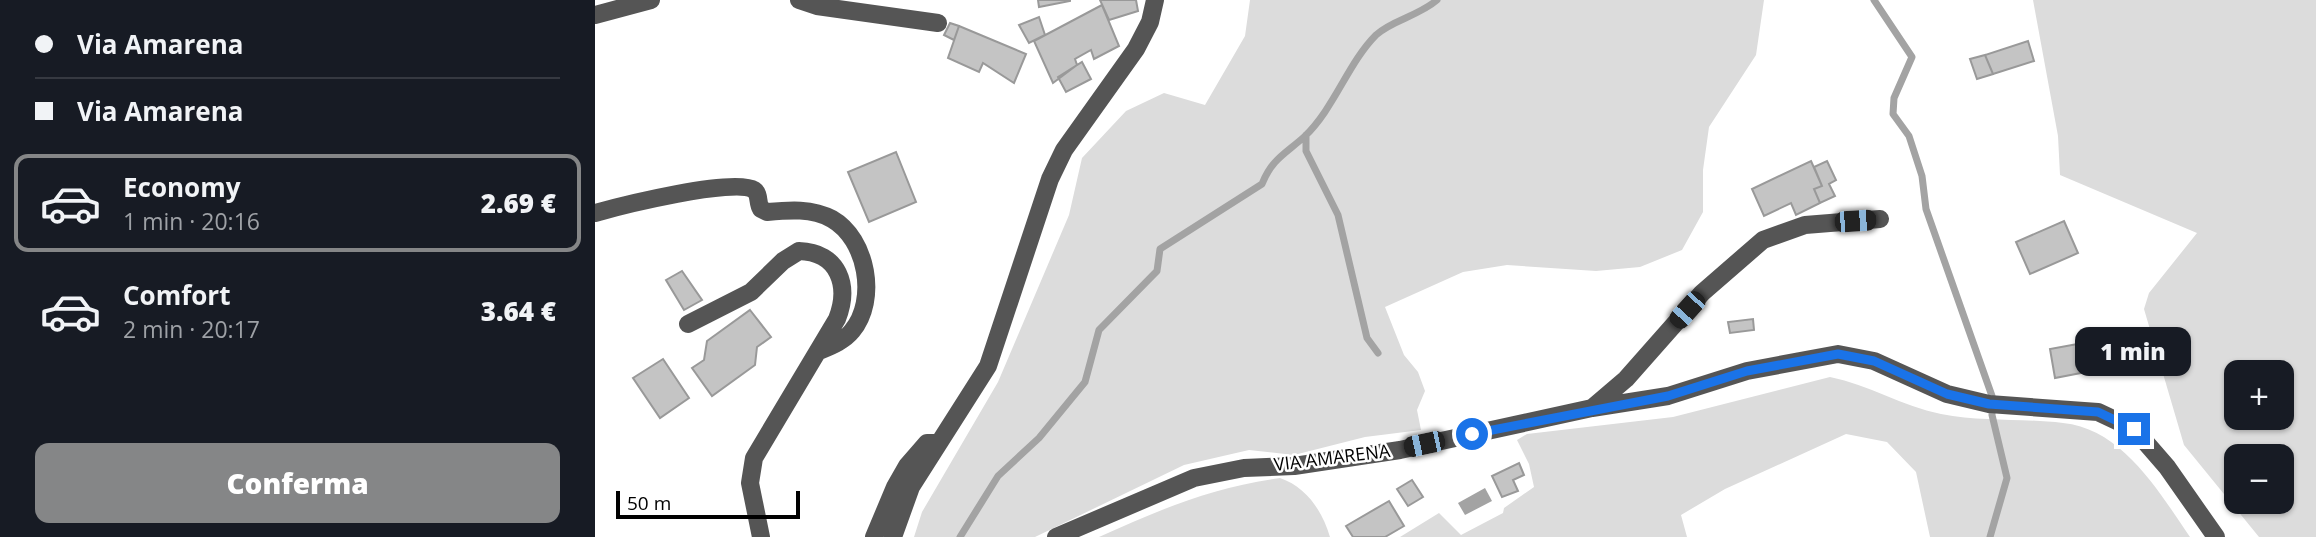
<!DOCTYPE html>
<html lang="it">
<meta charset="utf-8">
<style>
:root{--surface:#171b24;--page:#20242c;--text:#f1f3f6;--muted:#9ea1a6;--line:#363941;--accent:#858687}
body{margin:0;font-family:"Open Sans",sans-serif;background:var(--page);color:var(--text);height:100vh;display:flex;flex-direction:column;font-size:26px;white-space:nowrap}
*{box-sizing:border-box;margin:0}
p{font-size:23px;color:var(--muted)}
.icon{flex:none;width:38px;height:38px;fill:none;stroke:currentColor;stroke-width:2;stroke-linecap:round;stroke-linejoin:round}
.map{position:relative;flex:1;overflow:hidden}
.sheet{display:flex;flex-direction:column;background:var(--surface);width:595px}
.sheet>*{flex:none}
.banner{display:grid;align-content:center;height:154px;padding:0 35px;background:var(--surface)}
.controls{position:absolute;left:1629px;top:360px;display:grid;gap:14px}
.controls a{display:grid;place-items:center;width:70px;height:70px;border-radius:14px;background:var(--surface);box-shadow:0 2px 5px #0004;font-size:35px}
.scale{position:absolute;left:21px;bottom:18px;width:184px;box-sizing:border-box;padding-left:7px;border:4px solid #000;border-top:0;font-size:19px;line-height:24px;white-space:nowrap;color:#000;-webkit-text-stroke:5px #fff;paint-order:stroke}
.end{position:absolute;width:32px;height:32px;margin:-16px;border:9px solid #1a73e8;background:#fff;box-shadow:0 0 0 4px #fff}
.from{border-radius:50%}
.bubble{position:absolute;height:49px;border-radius:14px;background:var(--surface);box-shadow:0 2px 5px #0004;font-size:23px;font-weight:800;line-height:49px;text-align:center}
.car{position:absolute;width:21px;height:42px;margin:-21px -10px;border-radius:9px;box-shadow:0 0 5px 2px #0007;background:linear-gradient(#222 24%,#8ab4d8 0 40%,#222 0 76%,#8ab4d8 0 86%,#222 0)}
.banner b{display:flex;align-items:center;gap:24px;height:66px;font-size:26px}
.banner b+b{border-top:2px solid var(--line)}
.banner i{width:18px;height:18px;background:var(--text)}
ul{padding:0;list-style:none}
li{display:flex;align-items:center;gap:21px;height:98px;margin:0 14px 10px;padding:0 21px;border:4px solid transparent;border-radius:14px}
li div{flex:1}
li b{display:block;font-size:26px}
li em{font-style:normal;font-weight:800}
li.active{border-color:var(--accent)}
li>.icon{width:63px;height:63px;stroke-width:1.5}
.action{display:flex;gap:14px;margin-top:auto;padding:14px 35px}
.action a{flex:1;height:80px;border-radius:14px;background:var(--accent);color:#fff;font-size:28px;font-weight:800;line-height:80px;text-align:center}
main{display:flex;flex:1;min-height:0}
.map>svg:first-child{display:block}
.green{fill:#dcdcdc;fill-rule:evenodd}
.water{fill:#a3a3a3}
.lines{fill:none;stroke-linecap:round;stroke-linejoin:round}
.stream{stroke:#a3a3a3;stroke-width:7}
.building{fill:#c4c4c4;stroke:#999;stroke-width:2}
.minor{stroke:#555;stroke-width:18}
.route{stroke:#1a73e8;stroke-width:9}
.labels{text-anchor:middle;stroke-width:5;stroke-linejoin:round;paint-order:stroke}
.street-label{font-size:18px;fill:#000;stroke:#fff}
</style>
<main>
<section class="sheet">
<div class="banner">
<b><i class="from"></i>Via Amarena</b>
<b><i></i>Via Amarena</b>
</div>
<ul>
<li class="active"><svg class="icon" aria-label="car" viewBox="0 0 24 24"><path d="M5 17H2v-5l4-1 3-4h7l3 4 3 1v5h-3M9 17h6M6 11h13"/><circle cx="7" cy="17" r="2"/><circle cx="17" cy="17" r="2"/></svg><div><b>Economy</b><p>1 min · 20:16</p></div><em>2.69 €</em></li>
<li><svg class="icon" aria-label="car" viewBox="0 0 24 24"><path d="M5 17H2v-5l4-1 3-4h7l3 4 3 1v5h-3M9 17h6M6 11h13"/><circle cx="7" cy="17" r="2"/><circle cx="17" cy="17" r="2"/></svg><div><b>Comfort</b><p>2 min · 20:17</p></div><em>3.64 €</em></li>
</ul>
<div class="action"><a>Conferma</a></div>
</section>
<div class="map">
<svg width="1721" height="537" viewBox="0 0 1721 537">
<rect width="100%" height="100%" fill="#fff"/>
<path class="green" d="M655 0H1169L1161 55 1114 127 1108 170V212L1087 250 1045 267 1001 271 912 265 868 272 790 307 809 355 823 372 830 391 822 410 826 430 770 437 699 455 654 450 589 465 440 537H319L327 512 403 382 474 215 487 158 531 111 569 93 610 105 650 36Z
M1438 0H1721V537H1664L1589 445 1549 309 1554 293 1602 233 1465 175 1463 136ZM1642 373H1687V418H1642ZM1642 457H1687V502H1642Z
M1235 377C1274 385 1307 406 1346 414 1387 422 1427 418 1468 423 1528 429 1564 492 1595 537H1335L1321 472 1292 442 1251 434 1130 489 1086 515 1092 537H805L844 513 866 535 908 513 909 508 939 487 934 464 922 440 932 434 1078 417Z
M685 478C711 487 727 510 735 537H504C566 509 618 487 685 478Z"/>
<path class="water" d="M890 488 897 501 870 515 863 503Z"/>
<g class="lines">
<path class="stream" d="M1279 0 1317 57 1299 98 1298 114 1314 136 1327 176 1331 209 1397 396V415L1412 478 1395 537
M711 135V151L743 215 772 338 783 353
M365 537 403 476 444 438 490 382 504 330 562 271 565 249 667 184C677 159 690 154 709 137 739 109 753 63 781 35 797 20 824 16 842 0"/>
</g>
<path class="building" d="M443 0H475V1L444 7Z
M505 0H541L543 11 514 20Z
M507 5 524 46 499 59 496 50 480 59 482 65 458 83 439 41Z
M444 17 450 35 434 43 424 25Z
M355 23 364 26 359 40 349 35Z
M364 26 431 54 419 83 388 63 384 72 353 58Z
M1433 41 1439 61 1398 74 1390 55Z
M1390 55 1398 74 1382 79 1375 59Z
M487 62 496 79 471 92 463 77Z
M301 152 321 202 274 222 253 172Z
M1216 161 1227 186 1219 189 1225 203 1201 215 1196 203 1169 216 1157 189Z
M1232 161 1241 180 1234 184 1240 196 1225 203 1219 189 1227 186 1219 167Z
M1469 221 1483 253 1435 274 1421 242Z
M87 271 107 300 89 310 71 280Z
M155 310 176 337 162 347 160 365 117 396 97 368 109 360 112 341Z
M1158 319 1159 330 1135 333 1133 322Z
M1522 337 1527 365 1517 367 1510 339Z
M1510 339 1517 367 1460 378 1455 349Z
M68 359 94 398 65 418 38 378Z
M924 463 929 475 918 480 923 491 907 497 897 476Z
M817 480 828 497 813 506 802 489Z
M794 501 809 526 790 537H758L751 526Z"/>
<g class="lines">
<path class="minor" d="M204 0 222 6 343 23
M0 15 56 0
M0 213C25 206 140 177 159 190 165 194 162 203 166 209L172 212C194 210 217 208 237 219 272 239 283 300 257 331 249 341 236 346 224 351
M93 324 156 292 188 261 204 251C244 252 255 286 242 319L159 458 155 483 166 537
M997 408 1031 379 1107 293 1168 240 1210 225 1285 219
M279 537 300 487 312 466 332 443H339
M298 537 316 487 393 366 455 179 469 150 541 49 555 22 560 0
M461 537 599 478 649 468 699 466 805 450 997 408 1073 396 1152 371 1243 354 1279 361 1352 394 1394 404 1503 412 1539 429 1572 467 1621 537"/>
</g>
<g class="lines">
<path class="route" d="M877 434 1073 396 1152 371 1243 354 1279 361 1352 394 1394 404 1503 412 1539 429"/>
</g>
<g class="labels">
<g class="street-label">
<text transform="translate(737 458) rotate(-7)" y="6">VIA AMARENA</text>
</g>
</g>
</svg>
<div class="controls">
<a>+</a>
<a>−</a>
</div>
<div class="scale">50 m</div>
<i class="end from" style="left:877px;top:434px"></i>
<i class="end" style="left:1539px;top:429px"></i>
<div class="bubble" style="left:1480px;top:327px;width:116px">1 min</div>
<i class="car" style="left:1260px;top:221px;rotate:86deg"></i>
<i class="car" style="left:1092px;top:310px;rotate:222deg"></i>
<i class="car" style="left:829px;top:444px;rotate:258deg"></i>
</div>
</main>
